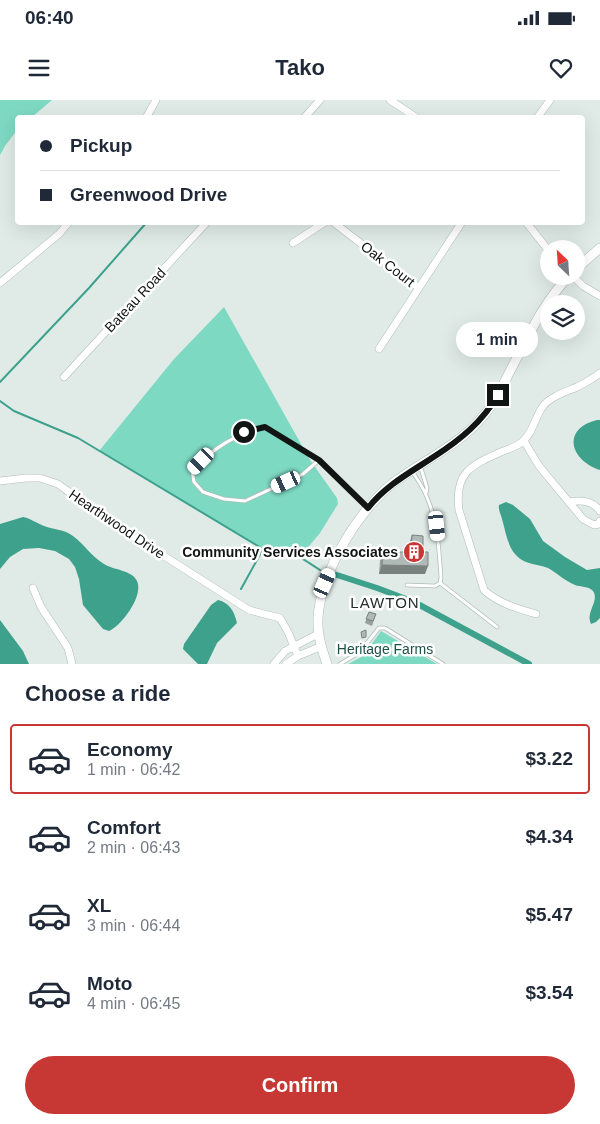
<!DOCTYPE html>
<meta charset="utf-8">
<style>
:root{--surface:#fff;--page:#f2f2f3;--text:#1f2937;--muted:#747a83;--line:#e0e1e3;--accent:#c73835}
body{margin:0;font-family:Helvetica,sans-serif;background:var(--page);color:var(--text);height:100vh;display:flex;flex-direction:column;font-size:19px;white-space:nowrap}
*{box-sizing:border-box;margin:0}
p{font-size:16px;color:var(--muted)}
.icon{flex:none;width:28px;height:28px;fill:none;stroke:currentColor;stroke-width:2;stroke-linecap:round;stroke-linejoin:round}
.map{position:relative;height:564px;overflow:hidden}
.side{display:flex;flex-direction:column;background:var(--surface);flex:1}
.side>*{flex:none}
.hud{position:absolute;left:15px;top:15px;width:570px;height:110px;border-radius:5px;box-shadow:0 5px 20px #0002;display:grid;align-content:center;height:110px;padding:0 25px;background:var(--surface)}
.needle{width:32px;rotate:335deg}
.tools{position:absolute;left:540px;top:140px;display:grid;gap:10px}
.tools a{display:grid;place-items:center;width:45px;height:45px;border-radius:50%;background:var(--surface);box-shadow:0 5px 20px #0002;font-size:25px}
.end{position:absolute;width:22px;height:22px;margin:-11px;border:6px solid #111514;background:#fff;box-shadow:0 0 0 2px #fff}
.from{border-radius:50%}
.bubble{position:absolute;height:35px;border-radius:18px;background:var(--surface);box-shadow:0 5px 20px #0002;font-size:16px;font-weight:700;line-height:35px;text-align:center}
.car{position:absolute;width:15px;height:30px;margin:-15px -8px;border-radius:6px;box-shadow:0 0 4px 1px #0007;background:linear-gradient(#fff 24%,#345 0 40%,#fff 0 76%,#345 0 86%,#fff 0)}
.hud b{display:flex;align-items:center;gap:18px;height:48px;font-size:19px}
.hud b+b{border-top:1px solid var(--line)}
.hud i{width:12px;height:12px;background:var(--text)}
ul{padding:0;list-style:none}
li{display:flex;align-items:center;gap:15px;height:70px;margin:0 10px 8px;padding:0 15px;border:2px solid transparent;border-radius:5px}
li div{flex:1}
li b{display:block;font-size:19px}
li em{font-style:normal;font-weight:700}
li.on{border-color:var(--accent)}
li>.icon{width:45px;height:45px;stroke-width:1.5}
h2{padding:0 25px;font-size:22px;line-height:60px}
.button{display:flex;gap:10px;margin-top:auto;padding:10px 25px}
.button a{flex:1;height:58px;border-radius:30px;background:var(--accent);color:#fff;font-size:20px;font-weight:700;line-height:58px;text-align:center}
.status{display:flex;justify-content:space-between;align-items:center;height:35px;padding:0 25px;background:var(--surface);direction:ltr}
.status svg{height:14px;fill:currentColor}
header{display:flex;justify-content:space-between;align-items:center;height:65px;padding:0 25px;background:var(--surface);font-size:22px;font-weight:700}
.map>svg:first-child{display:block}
.green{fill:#7ed9c3}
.water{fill:#3da18c}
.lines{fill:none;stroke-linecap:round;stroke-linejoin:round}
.stream{stroke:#3da18c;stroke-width:2}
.canal{stroke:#3da18c;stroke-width:6}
.service-casing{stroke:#b0bbb8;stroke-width:4.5}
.minor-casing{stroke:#b0bbb8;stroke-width:8}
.tertiary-casing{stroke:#b0bbb8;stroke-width:10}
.service{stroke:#fff;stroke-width:3}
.minor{stroke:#fff;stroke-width:7}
.tertiary{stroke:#fff;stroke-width:9}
.wall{fill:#96a09d}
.shaded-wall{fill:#7a827f}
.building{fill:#afbab6;stroke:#7a827f}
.route{stroke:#111514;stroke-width:6}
.labels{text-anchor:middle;stroke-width:5;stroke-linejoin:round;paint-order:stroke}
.street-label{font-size:14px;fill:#111514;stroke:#fff}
.poi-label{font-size:14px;font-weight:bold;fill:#111514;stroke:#fff;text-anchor:end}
.park-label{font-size:14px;fill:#1a5246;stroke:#fff}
.neighbourhood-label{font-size:15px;letter-spacing:1px;fill:#252e2b;stroke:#fff}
</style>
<div class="status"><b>06:40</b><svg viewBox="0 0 49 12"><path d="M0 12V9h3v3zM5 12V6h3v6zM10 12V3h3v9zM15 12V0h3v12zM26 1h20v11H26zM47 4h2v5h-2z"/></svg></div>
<header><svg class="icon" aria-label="menu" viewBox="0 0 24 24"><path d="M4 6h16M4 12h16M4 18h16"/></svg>Tako<svg class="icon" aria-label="heart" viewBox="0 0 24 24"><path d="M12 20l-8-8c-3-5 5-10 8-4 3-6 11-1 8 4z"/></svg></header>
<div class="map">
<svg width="600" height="564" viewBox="0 0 600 564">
<rect width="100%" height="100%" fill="#e0ebe8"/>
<path class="green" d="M0 0H52L32 17 18 18 17 30 5 46 0 55Z
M224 207 310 360 337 398 338 404 320 433 310 445 301 459C291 452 276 445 263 449L99 351 174 259Z
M381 531 437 564H348L363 556Z"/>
<path class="water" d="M597 320H600V370C570 360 561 329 597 320Z
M506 402 513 405 530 419 543 441 565 457 587 470 600 468V518L596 522 591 524C585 512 600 501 593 491 589 486 580 487 575 485 565 481 557 473 548 468 541 465 533 465 526 462 508 454 507 436 502 419 501 414 498 410 499 405Z
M23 417C32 419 36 423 44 426 54 430 64 429 73 436 84 444 92 457 104 464 113 470 132 470 137 481 144 496 121 526 109 531L103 529 83 505 79 479 75 467 69 459 55 451 39 448 23 449 10 457 0 469V424Z
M218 500C230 503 234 511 237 523L217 543 207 564H198L183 549 184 544 211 505Z
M0 520 23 551 29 564H0Z"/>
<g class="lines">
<path class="stream" d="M0 282 89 188 147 122
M0 301 14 311 78 338 263 449C283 443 304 460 320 470
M241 489 263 449"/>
<path class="canal" d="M337 475 377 488 414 502 529 564"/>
<g class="service-casing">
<path id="service" d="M319 360 303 374 245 401 224 399 203 392 194 382 192 370C215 347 234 335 265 327L319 360 368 408
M420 365 427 388 426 393
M440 483 497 527
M407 485 435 486 440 483 441 478C439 449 438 422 426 395 423 387 417 379 412 371
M340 564 360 552 379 528H385L443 564"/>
</g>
<g class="minor-casing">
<path id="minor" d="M390 0 417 18
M146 18 156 0
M304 18 320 0
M537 18 550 0
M333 122 419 188
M526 122 549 151
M293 143 325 122
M573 176 583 186 600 196
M0 183 59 134 69 122
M379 249 462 122
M64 277 207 122
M524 341 539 366 583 419 594 425 599 424 600 421
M0 381 26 378H40L58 384 106 419 249 510 280 518 288 532 298 556
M569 402C580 400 593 401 600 411
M33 488 41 507 68 548 72 564
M536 514C518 509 498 503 484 490L459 410C454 373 471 365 501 352 508 349 516 347 522 342 533 333 535 317 543 306 551 296 566 292 577 287 585 283 593 279 600 273
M274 564 285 551 318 534
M286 564 298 556 322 546"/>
</g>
<g class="tertiary-casing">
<path id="tertiary" d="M576 169 600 148
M327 564C324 555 320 544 319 535 310 487 358 408 396 381 426 359 461 344 484 315 495 303 502 287 509 273 527 239 542 204 569 176"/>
</g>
<use href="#service" class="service"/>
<use href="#minor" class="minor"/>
<use href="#tertiary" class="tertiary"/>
</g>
<path class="wall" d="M412 435 423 452 425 474H379L380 460 383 452H409V444Z
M369 512 376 514 372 526 365 523Z"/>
<path class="shaded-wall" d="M382 465 428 466 425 474H379Z"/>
<path class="building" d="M412 435 423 436V452H428V466L382 465 383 452H411Z
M369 512 376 514 373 521 366 519Z
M366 530V537L362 538 361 532Z"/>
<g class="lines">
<path class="route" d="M244 332 265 327 319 360 368 408C386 385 411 372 435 356 460 340 482 322 498 295"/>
</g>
<defs>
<g id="building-disc" transform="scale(1.125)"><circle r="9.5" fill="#c73835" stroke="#fff"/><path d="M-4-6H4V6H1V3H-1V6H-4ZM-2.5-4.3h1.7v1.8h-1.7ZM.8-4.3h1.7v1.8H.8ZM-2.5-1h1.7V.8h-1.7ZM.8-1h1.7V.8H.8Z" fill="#fff"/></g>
</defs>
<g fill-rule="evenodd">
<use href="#building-disc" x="414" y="452"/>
</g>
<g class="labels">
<g class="street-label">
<text transform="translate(388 164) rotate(38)" y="5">Oak Court</text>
<text transform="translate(135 200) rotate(-47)" y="5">Bateau Road</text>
<text transform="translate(117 424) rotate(34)" y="5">Hearthwood Drive</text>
</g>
<g class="poi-label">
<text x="398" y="457">Community Services Associates</text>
</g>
<g class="park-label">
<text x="385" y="554">Heritage Farms</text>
</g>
<g class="neighbourhood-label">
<text x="385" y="508">LAWTON</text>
</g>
</g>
</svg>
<div class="tools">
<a><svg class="needle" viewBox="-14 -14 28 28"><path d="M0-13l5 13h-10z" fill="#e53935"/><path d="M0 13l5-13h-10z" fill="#747a83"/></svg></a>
<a><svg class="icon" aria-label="layers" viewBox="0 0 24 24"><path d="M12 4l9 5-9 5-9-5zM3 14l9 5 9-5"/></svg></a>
</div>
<i class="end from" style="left:244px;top:332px"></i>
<i class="end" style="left:498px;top:295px"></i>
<div class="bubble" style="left:456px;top:222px;width:82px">1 min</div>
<i class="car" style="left:201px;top:361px;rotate:224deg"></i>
<i class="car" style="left:286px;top:382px;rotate:246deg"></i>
<i class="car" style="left:437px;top:426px;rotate:174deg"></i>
<i class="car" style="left:325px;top:483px;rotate:24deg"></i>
<div class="hud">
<b><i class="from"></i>Pickup</b>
<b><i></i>Greenwood Drive</b>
</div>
</div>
<section class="side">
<h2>Choose a ride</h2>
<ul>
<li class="on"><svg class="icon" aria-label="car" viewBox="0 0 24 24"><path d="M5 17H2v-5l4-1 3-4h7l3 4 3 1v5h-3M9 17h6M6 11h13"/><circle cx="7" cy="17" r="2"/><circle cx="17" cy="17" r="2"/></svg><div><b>Economy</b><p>1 min · 06:42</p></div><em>$3.22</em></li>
<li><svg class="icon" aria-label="car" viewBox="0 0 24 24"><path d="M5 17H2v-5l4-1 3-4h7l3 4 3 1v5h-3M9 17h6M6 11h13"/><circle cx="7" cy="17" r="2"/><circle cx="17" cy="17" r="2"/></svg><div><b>Comfort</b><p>2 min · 06:43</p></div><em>$4.34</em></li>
<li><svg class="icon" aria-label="car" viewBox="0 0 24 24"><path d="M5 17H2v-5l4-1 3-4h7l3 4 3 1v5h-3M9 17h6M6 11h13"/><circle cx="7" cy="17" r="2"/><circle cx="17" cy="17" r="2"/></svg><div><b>XL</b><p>3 min · 06:44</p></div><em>$5.47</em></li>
<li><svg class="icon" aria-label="car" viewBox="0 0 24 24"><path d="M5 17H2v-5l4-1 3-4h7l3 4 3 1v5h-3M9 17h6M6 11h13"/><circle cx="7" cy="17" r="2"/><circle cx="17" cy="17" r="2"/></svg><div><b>Moto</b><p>4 min · 06:45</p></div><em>$3.54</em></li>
</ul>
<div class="button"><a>Confirm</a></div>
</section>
